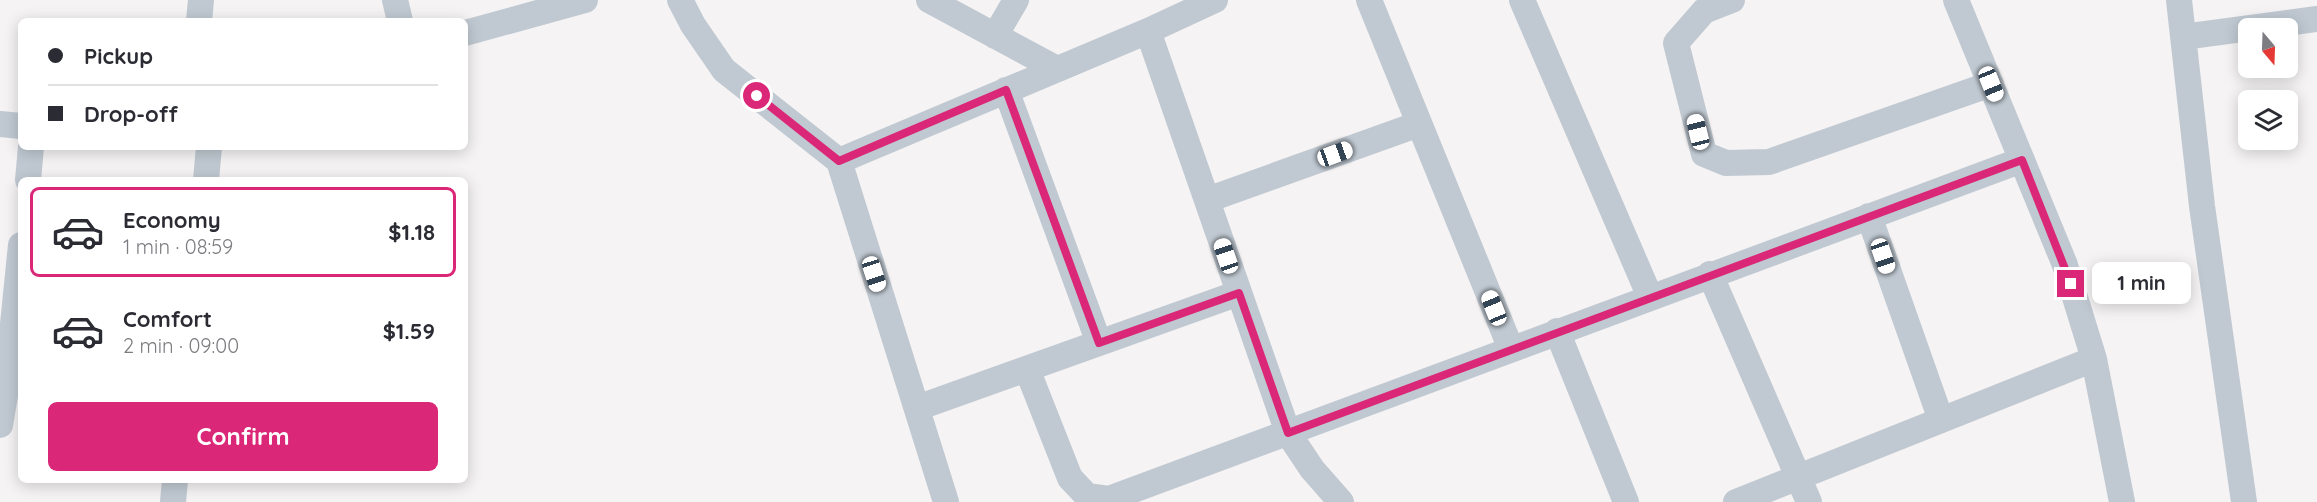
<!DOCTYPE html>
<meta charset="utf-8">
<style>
:root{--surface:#fff;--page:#f7f7f7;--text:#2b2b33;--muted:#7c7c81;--line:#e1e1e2;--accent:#db2777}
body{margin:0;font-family:Quicksand,sans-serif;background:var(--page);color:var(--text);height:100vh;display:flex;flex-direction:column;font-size:22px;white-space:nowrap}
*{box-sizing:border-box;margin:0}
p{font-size:20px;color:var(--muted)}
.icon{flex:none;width:33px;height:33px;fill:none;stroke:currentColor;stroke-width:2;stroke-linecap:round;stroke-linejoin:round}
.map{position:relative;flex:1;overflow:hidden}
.sheet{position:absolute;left:18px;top:177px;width:450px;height:306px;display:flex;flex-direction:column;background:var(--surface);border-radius:9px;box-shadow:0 3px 15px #0003}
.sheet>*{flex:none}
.top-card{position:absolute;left:18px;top:18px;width:450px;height:132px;border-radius:9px;box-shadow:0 3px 15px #0003;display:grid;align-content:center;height:132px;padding:0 30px;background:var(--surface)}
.needle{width:39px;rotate:161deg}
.buttons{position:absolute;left:2238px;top:18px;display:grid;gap:12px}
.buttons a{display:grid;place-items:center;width:60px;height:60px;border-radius:9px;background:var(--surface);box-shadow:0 3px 15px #0003;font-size:30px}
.end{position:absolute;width:27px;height:27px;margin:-14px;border:8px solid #db2777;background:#fff;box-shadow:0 0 0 3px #fff}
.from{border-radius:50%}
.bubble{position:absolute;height:42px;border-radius:9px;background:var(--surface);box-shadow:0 3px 15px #0003;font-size:20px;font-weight:700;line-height:42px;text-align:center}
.car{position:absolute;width:18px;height:36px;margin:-18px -9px;border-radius:8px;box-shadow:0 0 4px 2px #0007;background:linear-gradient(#fff 24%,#345 0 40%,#fff 0 76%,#345 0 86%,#fff 0)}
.top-card b{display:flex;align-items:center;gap:21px;height:57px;font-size:22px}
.top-card b+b{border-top:2px solid var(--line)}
.top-card i{width:15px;height:15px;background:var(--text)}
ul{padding:10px 0 0;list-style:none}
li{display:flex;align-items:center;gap:18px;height:90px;margin:0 12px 9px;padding:0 18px;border:3px solid transparent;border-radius:9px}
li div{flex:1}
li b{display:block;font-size:22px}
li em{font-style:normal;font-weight:700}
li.active{border-color:var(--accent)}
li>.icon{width:54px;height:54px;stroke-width:1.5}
.button{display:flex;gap:12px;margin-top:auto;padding:12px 30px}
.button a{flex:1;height:69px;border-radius:9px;background:var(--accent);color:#fff;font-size:24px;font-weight:700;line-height:69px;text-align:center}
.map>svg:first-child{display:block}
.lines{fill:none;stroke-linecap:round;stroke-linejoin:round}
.minor{stroke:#c0c9d2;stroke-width:26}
.route{stroke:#db2777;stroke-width:8}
</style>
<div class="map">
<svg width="2317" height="502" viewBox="0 0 2317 502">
<rect width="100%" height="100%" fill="#f5f3f3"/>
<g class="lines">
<path class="minor" d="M395 0 400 21
M680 0 693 25 724 70 839 161 946 502
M929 0 1057 69
M1369 0 1511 349
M1522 0 1650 297
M1732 0 1704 11 1676 43 1704 154 1726 163 1769 162 1991 84
M1956 0 2065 265 2094 359 2122 502
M2179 0 2202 206 2244 502
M199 21 201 0
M1148 31 1288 433 1312 469 1341 502
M465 33 585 0
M995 36 1016 0
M2183 37 2317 19
M1006 90 1099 343
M0 124 21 126
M839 161 1148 31 1215 0
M28 180 31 147
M206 180 209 147
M1207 200 1419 124
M1869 216 1941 420
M1710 274 1809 502
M1557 331 1626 502
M1027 369 1070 478 1087 496 1109 499 2022 160
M917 408 1239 293
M0 425 7 383 21 245
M173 502 175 480
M1736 502 2094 359"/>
</g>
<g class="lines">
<path class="route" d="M757 96 839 161 1006 90 1099 343 1239 293 1288 433 2022 160 2071 284"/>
</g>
</svg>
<div class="buttons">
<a><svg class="needle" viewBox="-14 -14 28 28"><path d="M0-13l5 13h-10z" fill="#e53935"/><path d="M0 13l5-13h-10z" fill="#7c7c81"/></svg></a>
<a><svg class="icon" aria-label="layers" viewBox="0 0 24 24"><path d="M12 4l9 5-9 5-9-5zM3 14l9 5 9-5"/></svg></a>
</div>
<i class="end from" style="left:757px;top:96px"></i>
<i class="end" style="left:2071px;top:284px"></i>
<div class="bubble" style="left:2092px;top:262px;width:99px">1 min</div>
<i class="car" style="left:1991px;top:84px;rotate:158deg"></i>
<i class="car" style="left:1698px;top:132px;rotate:346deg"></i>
<i class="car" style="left:1335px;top:154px;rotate:70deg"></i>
<i class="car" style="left:1226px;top:256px;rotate:341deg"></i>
<i class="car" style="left:1883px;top:256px;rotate:161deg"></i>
<i class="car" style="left:874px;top:274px;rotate:162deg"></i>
<i class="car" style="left:1494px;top:308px;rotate:338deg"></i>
<div class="top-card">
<b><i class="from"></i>Pickup</b>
<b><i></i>Drop-off</b>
</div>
<section class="sheet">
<ul>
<li class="active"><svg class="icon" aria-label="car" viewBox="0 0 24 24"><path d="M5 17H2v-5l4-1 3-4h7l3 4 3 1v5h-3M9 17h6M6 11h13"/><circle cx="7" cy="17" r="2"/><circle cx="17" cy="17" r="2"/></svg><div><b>Economy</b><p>1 min · 08:59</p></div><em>$1.18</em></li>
<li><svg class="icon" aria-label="car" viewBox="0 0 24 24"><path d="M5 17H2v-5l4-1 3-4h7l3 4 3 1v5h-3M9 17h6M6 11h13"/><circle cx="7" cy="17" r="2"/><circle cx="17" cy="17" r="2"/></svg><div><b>Comfort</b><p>2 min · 09:00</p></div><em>$1.59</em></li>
</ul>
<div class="button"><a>Confirm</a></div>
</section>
</div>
